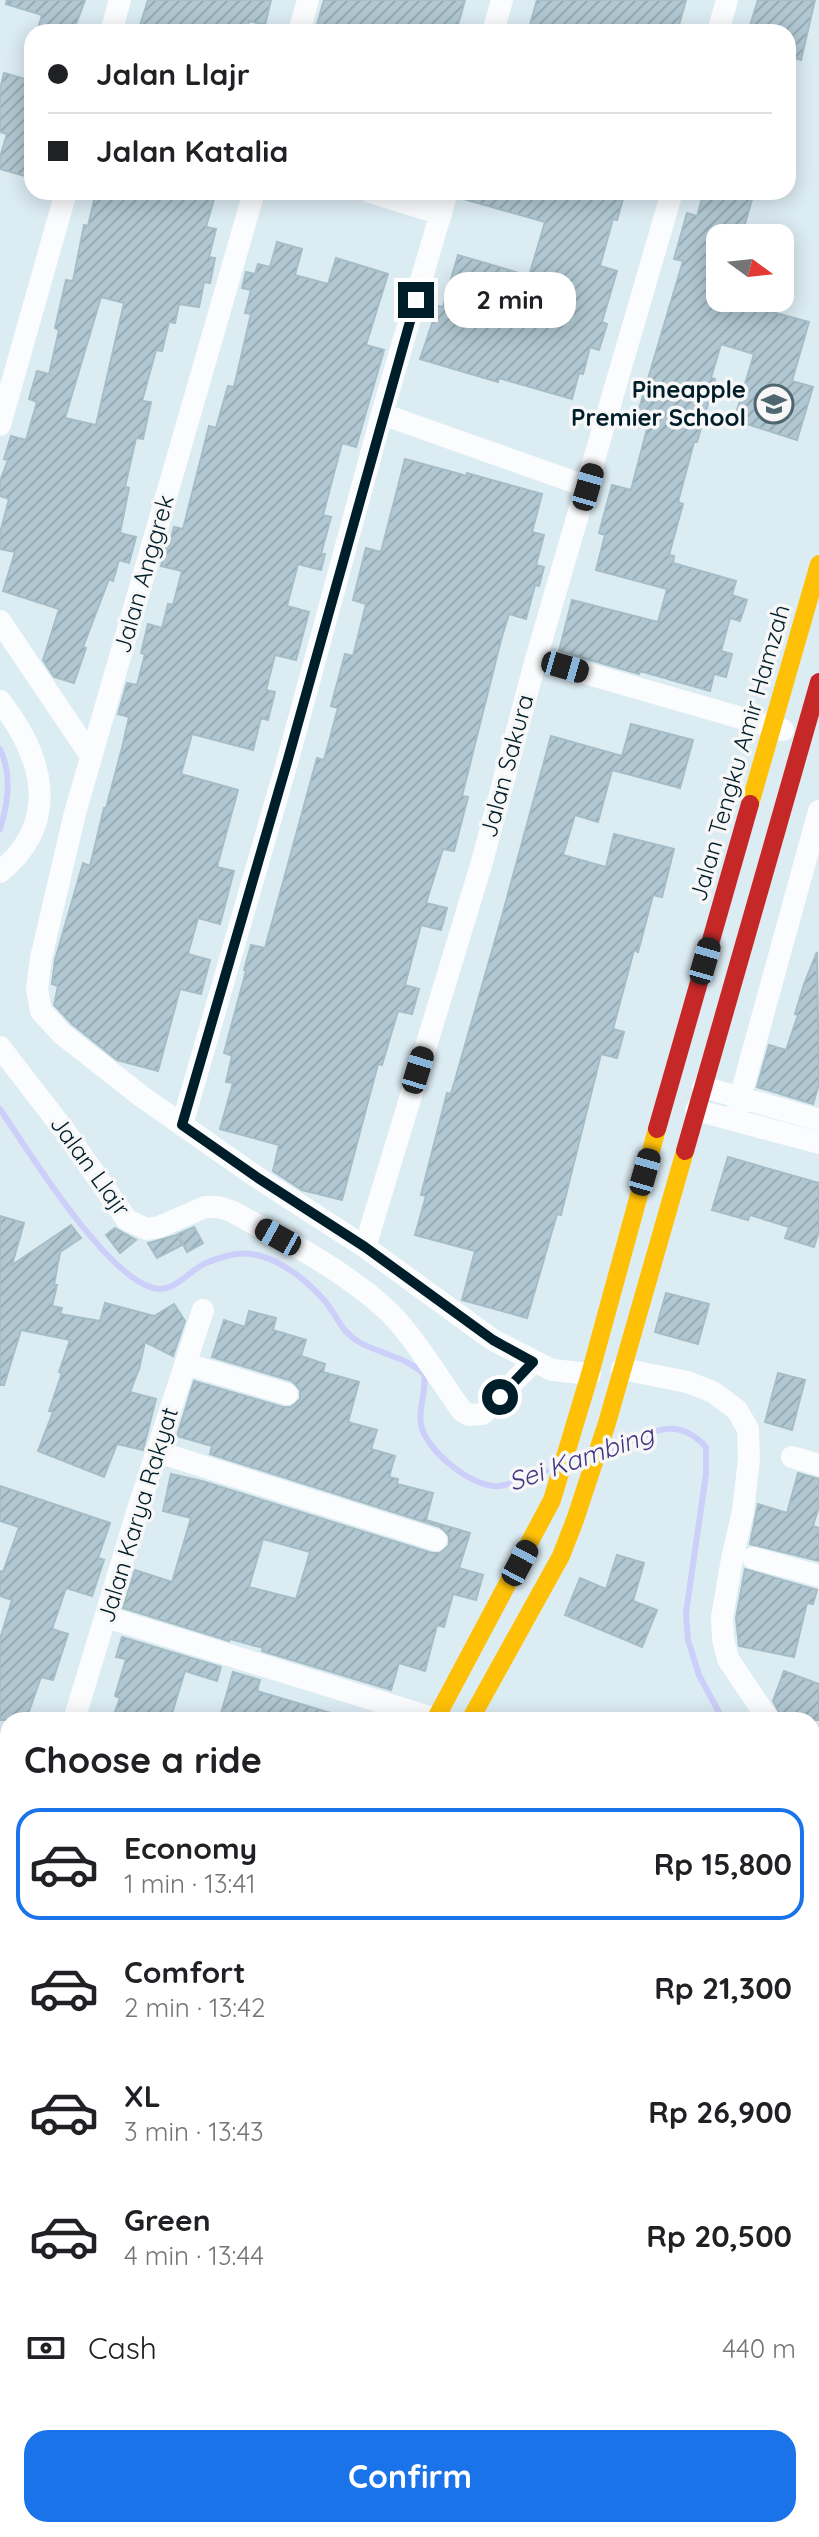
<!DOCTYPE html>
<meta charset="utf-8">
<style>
:root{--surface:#fff;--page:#f2f2f2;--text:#202124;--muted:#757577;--line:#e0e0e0;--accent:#1a73e8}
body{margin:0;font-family:Quicksand,sans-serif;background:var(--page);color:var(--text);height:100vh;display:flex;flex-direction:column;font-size:30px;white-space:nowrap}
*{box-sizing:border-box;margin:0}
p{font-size:26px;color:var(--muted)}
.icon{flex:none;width:44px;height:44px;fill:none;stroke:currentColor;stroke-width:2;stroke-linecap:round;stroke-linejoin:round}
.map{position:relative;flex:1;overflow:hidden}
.sheet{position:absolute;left:0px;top:1712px;width:820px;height:826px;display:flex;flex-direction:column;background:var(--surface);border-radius:24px 24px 0 0;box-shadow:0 4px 20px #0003}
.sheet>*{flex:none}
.hud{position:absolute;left:24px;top:24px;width:772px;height:176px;border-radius:24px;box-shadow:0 4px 20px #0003;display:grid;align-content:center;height:176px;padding:0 24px;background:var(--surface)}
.needle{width:52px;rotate:105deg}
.tools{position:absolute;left:706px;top:224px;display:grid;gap:16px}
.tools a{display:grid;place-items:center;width:88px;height:88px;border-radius:16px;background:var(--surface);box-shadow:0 4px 20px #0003;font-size:40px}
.end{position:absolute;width:36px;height:36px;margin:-18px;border:10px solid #001e2a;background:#fff;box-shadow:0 0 0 4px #fff}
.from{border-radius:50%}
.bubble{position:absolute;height:56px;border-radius:24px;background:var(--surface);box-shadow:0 4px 20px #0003;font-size:26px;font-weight:700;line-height:56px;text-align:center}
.car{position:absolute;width:24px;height:48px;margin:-24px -12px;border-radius:10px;box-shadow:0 0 6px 2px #0007;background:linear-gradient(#222 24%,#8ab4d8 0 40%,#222 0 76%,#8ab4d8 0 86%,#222 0)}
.hud b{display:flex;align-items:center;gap:28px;height:76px;font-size:30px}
.hud b+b{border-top:2px solid var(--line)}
.hud i{width:20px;height:20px;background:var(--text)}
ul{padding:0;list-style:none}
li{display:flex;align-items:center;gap:24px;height:112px;margin:0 16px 12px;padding:0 8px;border:4px solid transparent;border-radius:24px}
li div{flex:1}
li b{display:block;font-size:30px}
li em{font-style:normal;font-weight:700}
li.selected{border-color:var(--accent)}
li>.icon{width:72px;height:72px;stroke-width:1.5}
h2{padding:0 24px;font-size:36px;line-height:96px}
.pay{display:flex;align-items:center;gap:20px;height:88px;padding:0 24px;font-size:30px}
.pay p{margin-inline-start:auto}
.cta{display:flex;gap:16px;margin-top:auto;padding:16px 24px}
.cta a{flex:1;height:92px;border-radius:24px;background:var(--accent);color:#fff;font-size:32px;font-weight:700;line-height:92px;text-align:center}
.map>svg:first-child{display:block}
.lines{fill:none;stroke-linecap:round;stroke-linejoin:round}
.stream{stroke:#cccff9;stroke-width:6}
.building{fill:url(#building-hatch);stroke:#a6bdc6;stroke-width:2;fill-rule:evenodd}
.street{stroke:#fafcfd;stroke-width:22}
.fast{stroke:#4caf50;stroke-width:18}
.slow{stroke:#ffc107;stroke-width:18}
.jam{stroke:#c62828;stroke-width:18}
.route{stroke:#001e2a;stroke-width:10}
.labels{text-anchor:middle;stroke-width:7;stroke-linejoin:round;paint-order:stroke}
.poi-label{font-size:24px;font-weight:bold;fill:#001e2a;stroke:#f7f7f7;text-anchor:end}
.street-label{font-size:24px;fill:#001e2a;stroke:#f7f7f7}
.water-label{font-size:26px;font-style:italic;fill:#423584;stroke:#f7f7f7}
</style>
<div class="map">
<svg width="819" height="2537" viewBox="0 0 819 2537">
<defs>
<pattern id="building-hatch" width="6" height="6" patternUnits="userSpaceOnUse" patternTransform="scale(2)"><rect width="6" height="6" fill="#b1c8d2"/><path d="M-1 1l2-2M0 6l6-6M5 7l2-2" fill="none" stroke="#96abb4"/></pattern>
</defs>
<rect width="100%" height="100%" fill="#dcecf3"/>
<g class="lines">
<path class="stream" d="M0 749C12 774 8 804 0 829
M0 1109C29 1152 105 1275 153 1288 174 1294 189 1270 206 1263 215 1259 226 1256 235 1254 268 1249 304 1277 324 1300 337 1315 341 1332 359 1342 380 1354 406 1357 424 1374 427 1392 418 1407 421 1424 424 1449 473 1489 499 1486 514 1484 532 1476 546 1471
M610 1450C647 1437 673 1411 706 1447V1474L686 1613 688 1640 699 1675 723 1720
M812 1823 819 1834
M0 2223 8 2224
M558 2530 569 2537"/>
</g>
<path class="building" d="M7 0H85L73 32H37L42 15 6 4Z
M148 0H271L265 25 249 21 247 32H138Z
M324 0H465L456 32H315Z
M537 0H686L677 32H528Z
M758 0H815L801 60 788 56V32H748Z
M4 73 32 81V178L0 169V157L7 134 0 132V89Z
M96 192H216L206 227 216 229 209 257 215 258 210 283 204 282 199 307 179 304 175 323 169 322 162 351 156 350 142 401 151 402 143 439 136 438 125 487 129 488 120 533 136 537 129 563 119 560 113 581 109 579 83 647 86 648 74 683 54 677 43 660 59 609 3 591 15 552 0 549V533L9 499 0 496V481L8 460 4 459 11 436 26 440 37 402 29 399 37 371 49 374 59 330 55 328 66 280 73 281 84 225 88 226ZM101 297 124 303 96 425 65 418Z
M461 192H625L617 220 613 219 600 266 617 271 602 322 607 324 599 350 590 347 583 374 579 373 572 399 499 378 498 382 420 359 438 306 443 307 458 255 529 276 545 222 460 198Z
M704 192H754L741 238H720V298L809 322 792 381 813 387 797 440 734 420 754 354 721 344 711 378 715 379 697 442H694L678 502 683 504 669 555 674 556 673 563 736 581 732 595 747 600 740 621 730 618 721 651 732 654 726 677 714 674 710 691 640 671 639 674 559 651 572 600 658 622 667 589 596 570 605 535 599 533 612 485 631 490 647 429 634 426 683 261 674 259 687 213 697 216Z
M277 242 302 249 295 275 328 284 336 258 388 274 366 345 384 350 356 447 342 443 323 515 331 517 321 554H325L321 570 298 564 287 606 309 612 296 660 275 655 266 690 275 692 268 720 261 718 253 750 192 734 181 774 238 790 217 867 234 871 220 924 198 918 188 954 210 960 201 994 180 989 158 1071 117 1060 72 1024 54 1005 58 986 52 984 55 960 83 863 90 866 104 808H106L122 748 129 717 118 714 127 683 137 685 145 654 141 653 148 624 162 628 168 604 173 605 182 571 161 566 167 545 169 546 174 527 183 529 209 426 216 428 228 386 234 387 251 314 245 313 251 290 242 288 246 272 255 274 258 264 270 267Z
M405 459 467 476V473L542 494 532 532 544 535 536 565 544 567 539 586 535 585 526 619 509 614 501 640 462 796 468 797 454 851 443 849 426 903 447 908 441 930 421 925 405 985 419 989 412 1014 398 1011 382 1065 378 1064 342 1200 302 1190 273 1171 279 1145 220 1129 233 1083 226 1082 232 1056 224 1053 246 971 244 970 251 945 265 948 317 758 324 760 338 708 331 706 345 654 353 656 366 604 353 600 366 548 381 552Z
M631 724 693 740 680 788 612 770 598 822 575 815 563 855 606 867 614 834 674 849 662 897 653 895 638 952 634 950 613 1029 624 1032 617 1058 601 1054 561 1215 557 1214 527 1318 462 1300 475 1251 415 1235 426 1196 421 1195 447 1093 451 1094 502 916 551 736 622 756Z
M817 952 819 1084 813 1104 757 1087 769 1045 786 1050 798 1015 795 1014 804 984Z
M728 1157 819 1183V1231L814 1247 785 1238 789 1227 750 1215 748 1220 712 1210Z
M0 1216 24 1223 12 1265 71 1225 81 1238 60 1252 54 1285H57L52 1306 62 1308 60 1314 100 1321 105 1303 154 1316 174 1304 185 1321 173 1356 145 1342 139 1369 130 1392 156 1399 143 1450 117 1444 104 1477 38 1451 53 1412 49 1411 62 1373 59 1372 70 1340 21 1330 4 1385H0Z
M194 1227 203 1243 187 1252 178 1234Z
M115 1228 136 1240 120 1253 106 1235Z
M177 1235 182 1245 157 1258 148 1243Z
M666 1293 709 1304 698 1344 655 1332Z
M249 1311 276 1318 273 1330 306 1340 301 1356 325 1364 323 1372 359 1382 348 1422 377 1430 371 1449 395 1456 389 1477 398 1479 397 1484 433 1493 426 1520 470 1533 459 1568 483 1575 476 1600 453 1594 444 1627 437 1625 425 1671 399 1663 391 1690 262 1651 263 1648 230 1639 229 1641 123 1608 135 1570 172 1582 191 1518 163 1511 171 1474 202 1481 432 1553H440L449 1545V1536L440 1527 210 1454 212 1446 177 1436 194 1381 283 1407H291L300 1399V1390L292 1381 212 1357 224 1320 245 1327ZM263 1539 310 1552 296 1599 249 1587Z
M778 1373 805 1380 792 1430 765 1422Z
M798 1473 819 1479V1506L813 1526 819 1528V1561L750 1544 758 1504 787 1513Z
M0 1486 110 1523 98 1558 104 1560 92 1596 66 1588 52 1629 68 1634 53 1680 41 1677 26 1720H0V1639L12 1600 0 1596V1571L3 1572 19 1527 0 1521Z
M617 1555 644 1563 633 1601 657 1610 642 1647 565 1615 580 1578 606 1589Z
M745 1569 817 1590 813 1604 807 1603 794 1657 739 1646 736 1618Z
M122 1637 221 1667 217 1681 185 1671 170 1720H112L120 1698 115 1696 126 1659 116 1657Z
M784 1671 819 1684V1720H783L773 1701Z
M233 1672 260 1680 257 1691 341 1716V1720H219Z"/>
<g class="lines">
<path class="street" d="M111 32 120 0
M299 32 308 0
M493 32 502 0
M718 32 727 0
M254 192 75 813 41 958 37 989 41 1011 62 1034 141 1096 258 1178 365 1247 493 1340 552 1370 590 1374
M370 192 441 214
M382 414 588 487
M0 425 66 192
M0 621 91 756
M536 659 783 730
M0 701C44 757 61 822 0 872
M0 1047 64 1130 127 1220 147 1229 159 1227 205 1207H218L231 1211C285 1240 343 1269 388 1311 413 1335 441 1382 462 1411L469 1415 483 1414 533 1362
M703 1087 819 1120
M696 1110 819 1143
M734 1120 819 811
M182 1125 288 759 382 414 447 192
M365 1247 482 862 536 659 672 192
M186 1364 287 1394
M622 1369 687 1382 713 1392 737 1410 748 1429 749 1459 743 1511 732 1559 722 1617 723 1639 728 1659 769 1720
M158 1452 436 1540
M792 1457 819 1465
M753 1558 819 1576
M106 1617 436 1719
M74 1720 139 1506 203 1310
M814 1748 819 1750
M0 1762 8 1765
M812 1767 819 1774
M812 1854 819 1866
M0 1940 8 1917
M0 2004 8 2007
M812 2159 819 2126
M0 2187 8 2191
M812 2330 819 2332
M246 2530 271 2537
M624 2530 634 2537
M779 2530 801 2537"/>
<path class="fast" d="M65 2537 68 2530"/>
<path class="slow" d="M750 804 819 564
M435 1720 552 1500 590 1374 657 1129
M470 1720 561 1556 575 1520 607 1423 685 1151"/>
<path class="jam" d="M657 1129 750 804
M685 1151 819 682
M102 2537 105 2530"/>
</g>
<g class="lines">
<path class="route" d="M416 300 288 759 182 1125 258 1178 365 1247 493 1340 533 1362 500 1397"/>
</g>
<defs>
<g id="school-ring" transform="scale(2)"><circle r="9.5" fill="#f7f7f7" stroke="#4d6670" stroke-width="1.5"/><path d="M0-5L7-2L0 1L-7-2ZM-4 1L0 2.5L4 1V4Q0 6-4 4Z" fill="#4d6670"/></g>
</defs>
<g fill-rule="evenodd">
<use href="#school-ring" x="774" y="404"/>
</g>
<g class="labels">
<g class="poi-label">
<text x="746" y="398">Pineapple<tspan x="746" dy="28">Premier School</tspan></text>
</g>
<g class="street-label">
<text transform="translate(144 574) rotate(-74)" y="8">Jalan Anggrek</text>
<text transform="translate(740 753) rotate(-74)" y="8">Jalan Tengku Amir Hamzah</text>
<text transform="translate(507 766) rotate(-75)" y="8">Jalan Sakura</text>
<text transform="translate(90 1166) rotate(54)" y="8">Jalan Llajr</text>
<text transform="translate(138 1515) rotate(-73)" y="8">Jalan Karya Rakyat</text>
</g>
<g class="water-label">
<text transform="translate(581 1458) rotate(-19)" y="9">Sei Kambing</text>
</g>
</g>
</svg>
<div class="tools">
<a><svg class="needle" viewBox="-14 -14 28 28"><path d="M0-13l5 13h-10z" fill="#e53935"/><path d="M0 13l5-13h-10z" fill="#757577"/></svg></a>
</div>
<i class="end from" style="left:500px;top:1397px"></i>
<i class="end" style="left:416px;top:300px"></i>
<div class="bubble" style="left:444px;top:272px;width:132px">2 min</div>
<i class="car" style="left:588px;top:487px;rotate:16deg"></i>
<i class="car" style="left:565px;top:667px;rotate:106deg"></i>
<i class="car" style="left:705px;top:961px;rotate:16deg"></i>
<i class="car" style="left:418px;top:1070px;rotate:17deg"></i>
<i class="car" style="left:645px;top:1172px;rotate:16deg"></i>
<i class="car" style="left:278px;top:1237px;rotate:299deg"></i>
<i class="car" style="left:520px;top:1563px;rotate:28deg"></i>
<div class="hud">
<b><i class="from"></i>Jalan Llajr</b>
<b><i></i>Jalan Katalia</b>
</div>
<section class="sheet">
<h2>Choose a ride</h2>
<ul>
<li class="selected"><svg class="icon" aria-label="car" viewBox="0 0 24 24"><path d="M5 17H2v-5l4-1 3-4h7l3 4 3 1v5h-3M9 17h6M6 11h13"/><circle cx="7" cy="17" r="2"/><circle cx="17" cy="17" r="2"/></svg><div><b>Economy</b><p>1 min · 13:41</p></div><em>Rp 15,800</em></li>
<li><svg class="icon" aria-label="car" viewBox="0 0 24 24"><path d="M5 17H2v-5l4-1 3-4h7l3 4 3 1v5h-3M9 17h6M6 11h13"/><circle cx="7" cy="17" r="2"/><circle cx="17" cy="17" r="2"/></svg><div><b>Comfort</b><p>2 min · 13:42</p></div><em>Rp 21,300</em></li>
<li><svg class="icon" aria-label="car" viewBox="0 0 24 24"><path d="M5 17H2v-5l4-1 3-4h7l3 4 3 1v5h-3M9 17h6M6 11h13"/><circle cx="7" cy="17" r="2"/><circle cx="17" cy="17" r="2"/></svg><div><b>XL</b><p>3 min · 13:43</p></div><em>Rp 26,900</em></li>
<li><svg class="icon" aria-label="car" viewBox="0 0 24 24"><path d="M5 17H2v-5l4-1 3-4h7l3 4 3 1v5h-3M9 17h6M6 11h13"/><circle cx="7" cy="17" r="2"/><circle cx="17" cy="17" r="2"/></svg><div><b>Green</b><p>4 min · 13:44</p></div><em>Rp 20,500</em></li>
</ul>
<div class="pay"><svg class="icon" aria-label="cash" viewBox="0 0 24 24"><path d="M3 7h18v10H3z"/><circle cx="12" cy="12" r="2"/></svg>Cash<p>440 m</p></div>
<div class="cta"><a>Confirm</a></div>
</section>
</div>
